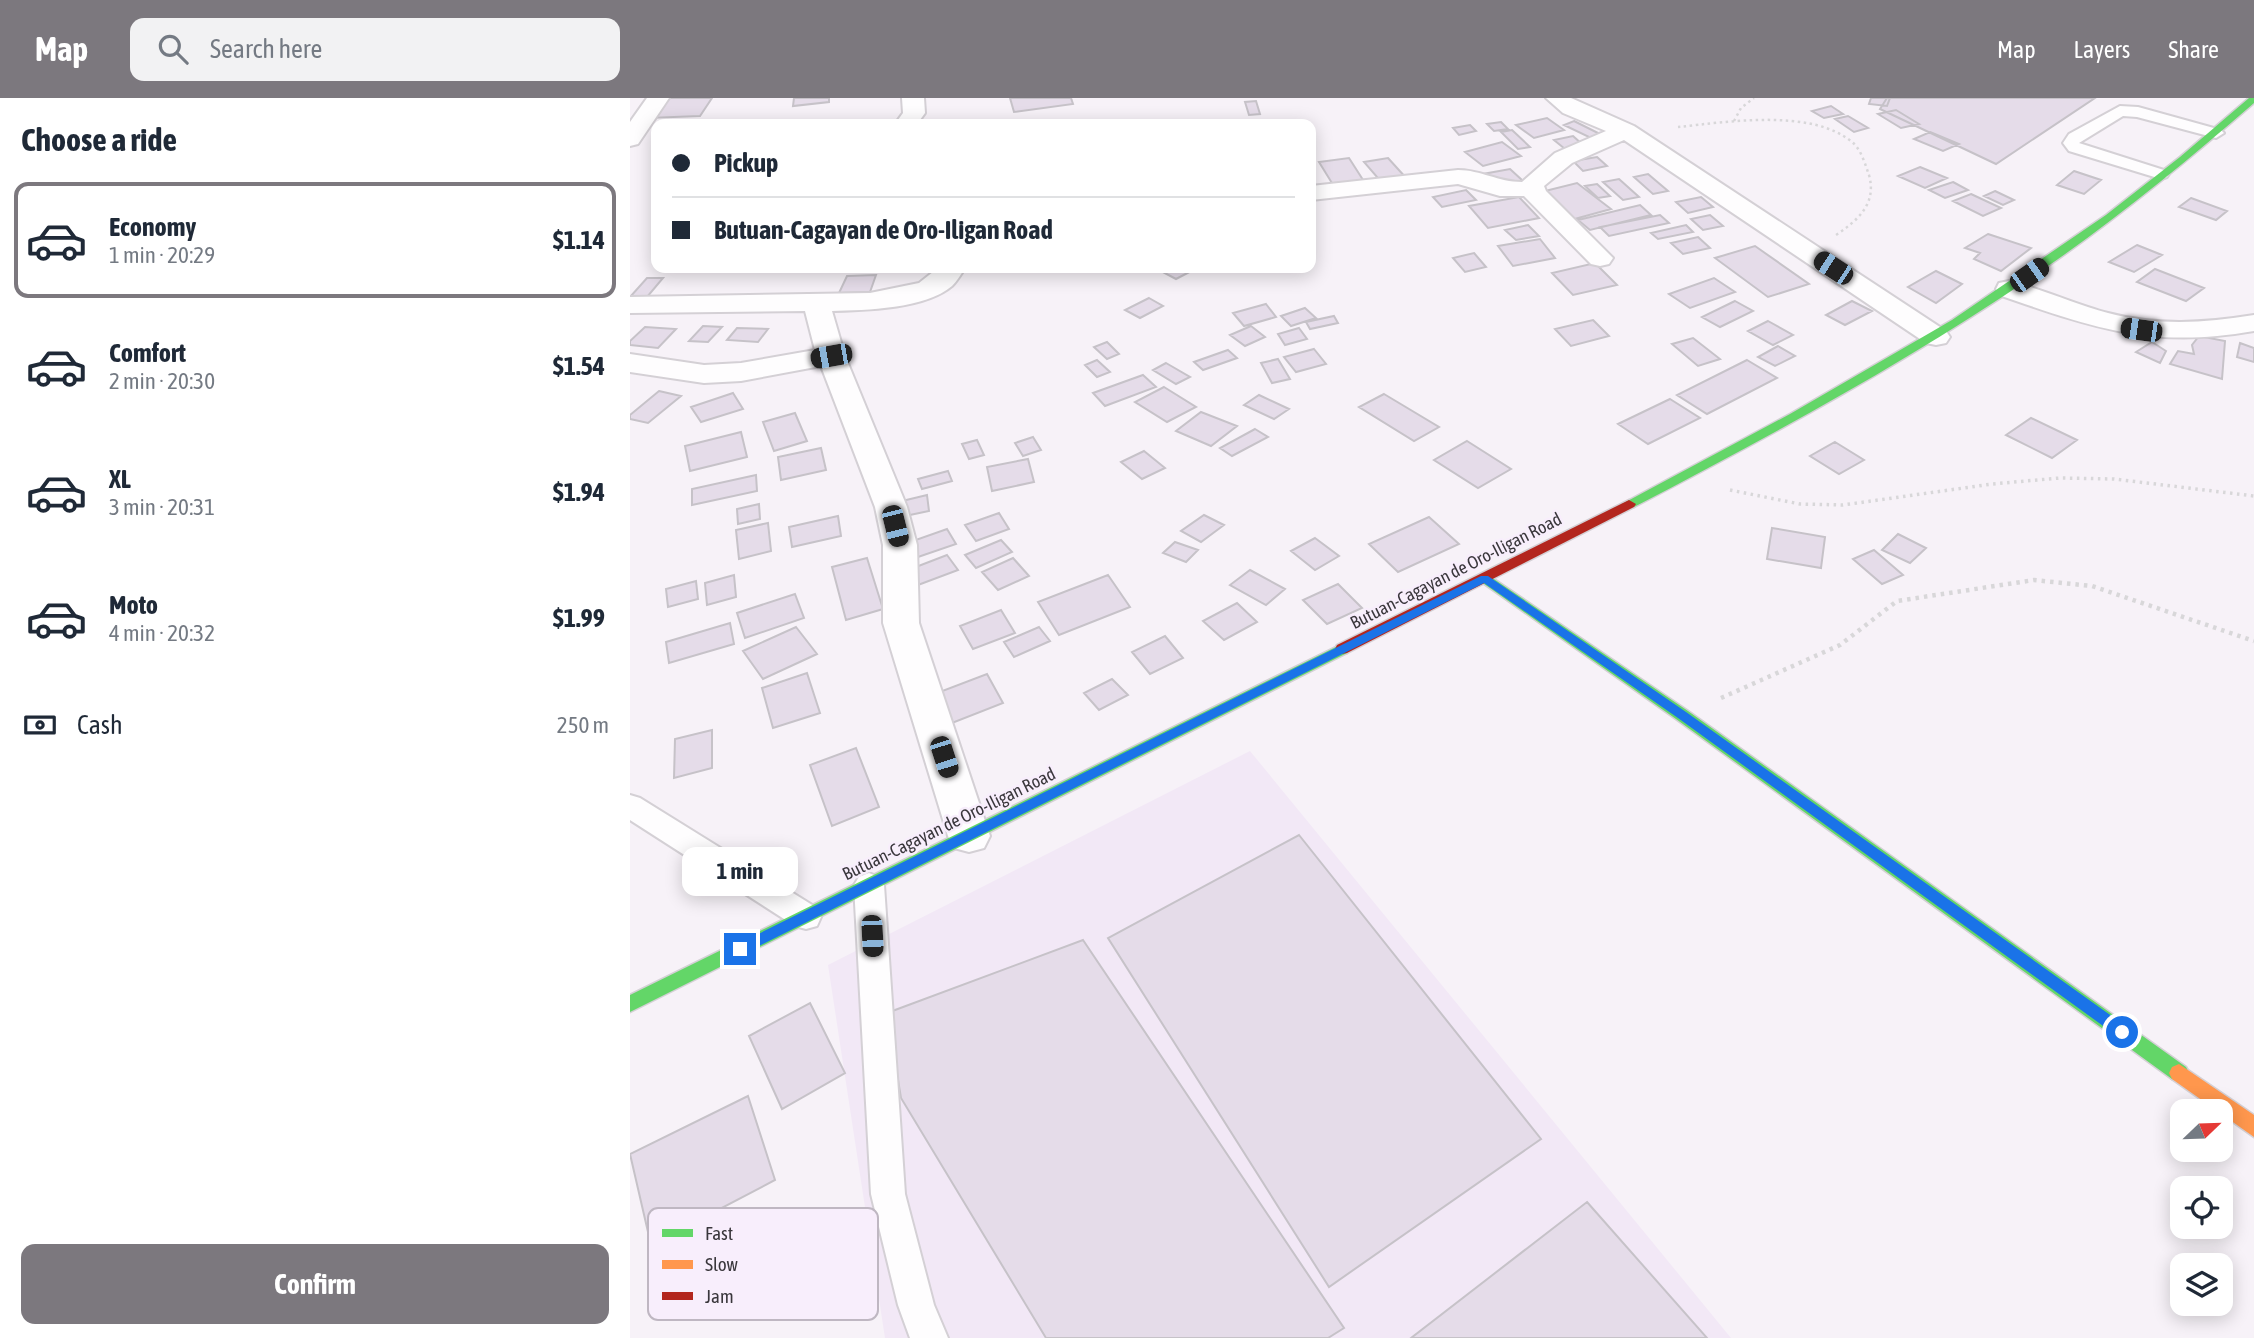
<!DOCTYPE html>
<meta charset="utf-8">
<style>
:root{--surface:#fff;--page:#f2f2f3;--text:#1f2937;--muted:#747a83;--line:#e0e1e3;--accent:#7c787e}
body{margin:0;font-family:"Asap Condensed",sans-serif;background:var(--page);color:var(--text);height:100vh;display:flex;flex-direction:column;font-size:26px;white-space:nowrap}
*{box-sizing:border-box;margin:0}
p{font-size:23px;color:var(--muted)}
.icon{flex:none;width:38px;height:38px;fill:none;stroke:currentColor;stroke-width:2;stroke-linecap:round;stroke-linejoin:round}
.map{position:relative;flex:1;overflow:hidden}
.sheet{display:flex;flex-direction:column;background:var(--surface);width:630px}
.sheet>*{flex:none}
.hud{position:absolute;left:21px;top:21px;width:665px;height:154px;border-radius:14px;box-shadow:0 4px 18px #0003;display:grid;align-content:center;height:154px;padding:0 21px;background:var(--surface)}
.needle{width:46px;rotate:67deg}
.tools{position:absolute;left:1540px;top:1001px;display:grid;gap:14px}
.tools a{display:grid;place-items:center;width:63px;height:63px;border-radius:14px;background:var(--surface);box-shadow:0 4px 18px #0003;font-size:35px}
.end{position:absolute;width:32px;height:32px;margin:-16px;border:9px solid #1a73e8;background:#fff;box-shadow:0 0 0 4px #fff}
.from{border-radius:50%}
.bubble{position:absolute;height:49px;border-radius:14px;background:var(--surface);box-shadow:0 4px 18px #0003;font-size:23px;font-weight:700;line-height:49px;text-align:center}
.car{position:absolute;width:21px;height:42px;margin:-21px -10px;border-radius:9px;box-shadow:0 0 5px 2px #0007;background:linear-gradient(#222 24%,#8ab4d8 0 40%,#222 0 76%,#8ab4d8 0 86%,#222 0)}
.hud b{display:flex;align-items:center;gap:24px;height:66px;font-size:26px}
.hud b+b{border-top:2px solid var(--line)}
.hud i{width:18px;height:18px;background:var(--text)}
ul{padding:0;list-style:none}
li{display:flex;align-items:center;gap:21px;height:116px;margin:0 14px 10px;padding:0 7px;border:4px solid transparent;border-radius:14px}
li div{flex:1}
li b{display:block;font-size:26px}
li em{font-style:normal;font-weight:700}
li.selected{border-color:var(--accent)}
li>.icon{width:63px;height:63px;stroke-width:1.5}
h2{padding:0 21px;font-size:32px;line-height:84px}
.pay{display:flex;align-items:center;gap:18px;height:77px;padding:0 21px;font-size:26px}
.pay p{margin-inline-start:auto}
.cta{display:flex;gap:14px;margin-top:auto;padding:14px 21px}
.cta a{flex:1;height:80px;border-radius:14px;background:var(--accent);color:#fff;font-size:28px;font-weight:700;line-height:80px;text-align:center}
header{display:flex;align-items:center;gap:42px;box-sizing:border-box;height:98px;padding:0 35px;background:var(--accent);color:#fff}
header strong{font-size:33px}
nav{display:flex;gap:38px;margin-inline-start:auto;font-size:24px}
.search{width:490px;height:63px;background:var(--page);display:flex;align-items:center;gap:18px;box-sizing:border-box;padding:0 24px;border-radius:14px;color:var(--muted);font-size:26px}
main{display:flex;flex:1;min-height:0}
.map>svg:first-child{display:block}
.built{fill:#f2e8f6}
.building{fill:#e5dce9;stroke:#c6c2c8;stroke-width:2}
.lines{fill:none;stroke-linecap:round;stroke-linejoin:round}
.lane-casing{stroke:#d4d0d5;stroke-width:4}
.street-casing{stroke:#d4d0d5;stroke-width:4}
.fast-casing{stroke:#d4d0d5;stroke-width:3}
.slow-casing{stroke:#d4d0d5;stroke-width:3}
.jam-casing{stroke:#d4d0d5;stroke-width:3}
.path-far2{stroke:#d8d7d9;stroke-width:2.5;stroke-dasharray:2.5 3.5;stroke-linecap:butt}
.path-far1{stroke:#d8d7d9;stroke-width:3.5;stroke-dasharray:2.5 4.5;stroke-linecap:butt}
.path{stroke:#d8d7d9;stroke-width:4.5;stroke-dasharray:3.5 5;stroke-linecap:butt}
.lane{fill:#fefdfe;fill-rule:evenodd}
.street{fill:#fefdfe;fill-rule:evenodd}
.fast{fill:#63d668;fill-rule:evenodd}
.slow{fill:#ff974d;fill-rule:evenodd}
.jam{fill:#b3261e;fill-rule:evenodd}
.route{fill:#1a73e8}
.labels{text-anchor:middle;stroke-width:5;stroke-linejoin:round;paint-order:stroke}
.street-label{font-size:18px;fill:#3a373c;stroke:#f8eefc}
.key{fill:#f8eefc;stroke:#bfb7c2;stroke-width:2}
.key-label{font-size:19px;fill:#3a373c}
</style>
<header>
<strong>Map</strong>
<div class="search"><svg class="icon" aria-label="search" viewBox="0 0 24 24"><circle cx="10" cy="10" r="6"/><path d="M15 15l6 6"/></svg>Search here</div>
<nav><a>Map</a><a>Layers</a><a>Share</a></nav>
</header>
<main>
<section class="sheet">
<h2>Choose a ride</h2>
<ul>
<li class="selected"><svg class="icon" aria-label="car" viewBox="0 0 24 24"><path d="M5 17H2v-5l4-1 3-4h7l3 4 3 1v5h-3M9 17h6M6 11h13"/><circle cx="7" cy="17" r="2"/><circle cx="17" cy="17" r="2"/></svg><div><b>Economy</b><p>1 min · 20:29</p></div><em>$1.14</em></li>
<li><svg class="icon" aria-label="car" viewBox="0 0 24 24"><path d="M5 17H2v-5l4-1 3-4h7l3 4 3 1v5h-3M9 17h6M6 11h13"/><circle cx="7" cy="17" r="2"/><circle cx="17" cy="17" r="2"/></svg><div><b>Comfort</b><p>2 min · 20:30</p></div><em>$1.54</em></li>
<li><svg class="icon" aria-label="car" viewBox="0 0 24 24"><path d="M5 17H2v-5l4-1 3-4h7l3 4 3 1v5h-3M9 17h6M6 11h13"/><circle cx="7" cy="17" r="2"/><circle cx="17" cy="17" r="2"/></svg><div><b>XL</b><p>3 min · 20:31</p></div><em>$1.94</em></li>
<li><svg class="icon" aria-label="car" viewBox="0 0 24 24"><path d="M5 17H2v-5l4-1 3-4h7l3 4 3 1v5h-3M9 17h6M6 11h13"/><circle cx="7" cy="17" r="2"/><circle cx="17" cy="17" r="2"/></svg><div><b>Moto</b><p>4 min · 20:32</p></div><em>$1.99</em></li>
</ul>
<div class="pay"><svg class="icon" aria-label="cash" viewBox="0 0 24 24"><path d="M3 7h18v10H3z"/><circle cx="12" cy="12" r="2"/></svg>Cash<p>250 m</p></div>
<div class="cta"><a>Confirm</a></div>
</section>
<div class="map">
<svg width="1624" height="1240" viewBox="0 0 1624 1240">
<rect width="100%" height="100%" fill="#f7f2f8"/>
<path class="built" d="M620 653 1101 1240H255L198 867Z"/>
<path class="building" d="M33 0H82L70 18 18 20Z
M164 0H199V4L163 8Z
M380 0H441L443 6 384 14Z
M1241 0H1260L1257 8 1239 6Z
M1257 0H1465L1366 66 1250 11Z
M626 3 630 16 619 17 615 4Z
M1201 8 1213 16 1194 20 1182 13Z
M1266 12 1289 26 1271 30 1248 16Z
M1218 18 1238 30 1224 34 1205 21Z
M917 20 934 32 904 40 886 27Z
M944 23 972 37 963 41 934 27Z
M871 24 878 31 864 33 857 26Z
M840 27 846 33 829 37 823 30Z
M882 32 900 49 888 51 871 34Z
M1300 34 1329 46 1313 53 1284 41Z
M943 38 953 47 935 51 924 42Z
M872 44 891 58 853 68 835 54Z
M967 59 977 68 953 73 943 63Z
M719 60 735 85 705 90 689 64Z
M758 60 777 81 753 86 734 64Z
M1290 69 1317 80 1295 90 1268 78Z
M880 71 893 83 866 89 853 76Z
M1444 73 1471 82 1454 96 1427 87Z
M1018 76 1038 93 1023 96 1004 79Z
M989 81 1009 99 993 102 973 84Z
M1323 84 1338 92 1315 100 1299 92Z
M947 85 981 111 941 122 907 95Z
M967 86 980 98 968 100 955 88Z
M836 92 846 102 812 109 803 99Z
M1365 93 1384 102 1373 107 1354 98Z
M1341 96 1371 110 1353 118 1323 103Z
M889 99 909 120 858 130 839 108Z
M1071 99 1083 109 1058 115 1046 104Z
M1561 100 1597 113 1586 122 1549 109Z
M1010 107 1021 117 960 132 948 122Z
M1030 117 1039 125 979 138 970 129Z
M1080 117 1093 128 1073 132 1061 121Z
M898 127 909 138 886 142 875 132Z
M1056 127 1063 134 1028 141 1021 135Z
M1358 136 1401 150 1371 173 1344 161 1350 155 1335 150Z
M1068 139 1080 150 1053 156 1041 145Z
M910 141 925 160 883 168 868 148Z
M1507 147 1532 157 1504 174 1479 164Z
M1125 148 1179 186 1138 199 1085 160Z
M844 155 856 169 835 174 823 160Z
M965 165 987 187 943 197 922 175Z
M533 170H567L546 181 529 172Z
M1525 171 1574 190 1556 203 1507 184Z
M1306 173 1332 186 1306 205 1278 189Z
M246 177 240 194 209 195 217 178Z
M17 180H33L12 205H0V199Z
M1084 180 1105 194 1060 210 1039 196Z
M519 200 533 208 510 220 495 212Z
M1105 203 1123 213 1090 229 1072 219Z
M1222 203 1242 213 1215 227 1196 217Z
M636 206 646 219 614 228 603 215Z
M675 210 686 220 661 228 651 218Z
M704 218 708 225 680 231 676 224Z
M963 222 979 238 941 248 925 231Z
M1138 223 1163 237 1143 247 1118 233Z
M73 228 92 229 78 244 59 243Z
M621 228 635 239 615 248 600 237Z
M15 229 46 231 28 250 0 247V243Z
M107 230 138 231 128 244 97 242Z
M669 230 677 241 655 247 648 236Z
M1569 238 1595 243 1592 281 1540 266 1548 253 1564 256 1562 247Z
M1063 240 1090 261 1068 268 1042 246Z
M477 244 489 256 477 261 464 249Z
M1522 244 1536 253 1530 265 1506 254Z
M1610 245 1624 250V264L1607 259Z
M1148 248 1165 258 1145 268 1128 259Z
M684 251 696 266 666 274 654 259Z
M598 252 607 260 573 272 564 264Z
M648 261 660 281 642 285 631 265Z
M467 262 480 274 467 279 455 267Z
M1117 262 1147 280 1077 316 1047 297Z
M536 265 560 279 546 286 523 272Z
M513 277 526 289 475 308 463 295Z
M534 289 566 309 537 324 505 304Z
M29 293 51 298 18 325 0 321V317Z
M103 295 113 311 71 324 61 309Z
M754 296 809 329 784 343 729 309Z
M629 297 659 311 644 321 614 307Z
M1040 301 1070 320 1018 346 988 326Z
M571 314 607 328 581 348 546 333Z
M165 315 177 343 144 353 133 324Z
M1401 320 1447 342 1422 360 1376 337Z
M625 331 638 339 602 358 590 350Z
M111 334 117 359 60 373 55 348Z
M403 339 411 352 393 358 385 345Z
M347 342 354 357 339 361 332 346Z
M837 343 881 371 848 390 804 362Z
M1205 344 1234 362 1209 376 1180 358Z
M191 350 196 372 151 382 148 359Z
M514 353 535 370 512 381 491 364Z
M398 361 404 384 362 393 357 369Z
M318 373 322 383 292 391 288 381Z
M126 377 127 393 62 407V391Z
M297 397 299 413 275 418 272 403Z
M129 406 130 421 108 426 107 411Z
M369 415 379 431 346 443 335 427Z
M574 417 594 427 571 444 551 433Z
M208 418 211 438 162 449 159 429Z
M799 419 829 446 768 474 739 446Z
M138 425 141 453 109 461 106 432Z
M1142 430 1195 439 1191 470 1137 461Z
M317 431 326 446 288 459 280 444Z
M1268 436 1296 450 1280 465 1252 452Z
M685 440 709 458 685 472 661 453Z
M371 442 382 454 346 470 335 457Z
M545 444 568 452 556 464 533 455Z
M1244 452 1273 477 1252 486 1223 461Z
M317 457 328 472 288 487 278 472Z
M237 460 253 511 216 522 202 469Z
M383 460 399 478 368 492 352 474Z
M620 472 655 491 636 507 600 487Z
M104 477 106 499 77 507 75 485Z
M478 477 500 509 429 537 408 504Z
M66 483 68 501 38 509 36 491Z
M708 486 732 510 697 526 673 502Z
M165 496 174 520 115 540 107 515Z
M607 505 627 524 594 542 573 523Z
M371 512 385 535 343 551 330 528Z
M100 525 104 546 39 565 36 544Z
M166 529 187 556 133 581 113 553Z
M409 529 420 543 384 559 374 544Z
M535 538 553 560 520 576 502 554Z
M177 575 190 615 143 630 132 590Z
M357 576 373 605 322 625 307 595Z
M482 581 498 597 469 612 454 595Z
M82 632V670L44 680 45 641Z
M226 650 249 709 202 728 180 667Z
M669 737 911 1041 699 1189 478 840Z
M453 842 714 1230 698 1240H416L271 1000 257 915Z
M180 905 215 975 152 1011 119 938Z
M118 998 145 1082 21 1147 0 1056Z
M957 1104 1077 1240H781Z"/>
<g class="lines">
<g class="lane-casing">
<path id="lane" d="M1490 8 1508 9 1591 32 1594 35 1586 40 1507 19 1493 18 1449 45 1537 73 1539 76 1537 79 1531 81 1439 53 1433 45 1439 36Z
M0 697 10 700 187 810 191 819 187 828 176 831 165 828 0 722Z
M239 775 249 779 254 787 275 1096 304 1207 318 1240H280L268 1207 241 1096 224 787 229 779Z"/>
</g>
<g class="street-casing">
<path id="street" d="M17 0H39L8 46 0 48V24Z
M272 0H294L295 15 287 26H265L273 15Z
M916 0H941L1004 28 1316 233 1320 239 1316 245 1306 247 1296 245 994 42 942 65 914 88 916 93 983 160 979 166 970 168 961 166 894 98H870L828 86 681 102V88L828 72C851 72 868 84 892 84L925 55 976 33 933 15Z
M308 170H335C331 176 327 183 322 188 295 211 236 212 202 213L215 258 277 409 287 447 289 525 360 738 354 750 339 754 324 750 318 738 253 525V447L245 409 191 268 111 283 74 285 0 274V256L74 267 111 265 185 252 175 213 0 215V199L240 195 289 185Z
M1379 183C1413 191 1444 206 1478 215 1527 228 1575 225 1624 217V233C1522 251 1464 230 1369 197L1366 191 1369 185Z"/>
</g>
<g class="fast-casing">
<path id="fast" d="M1619 0H1624V5C1555 65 1484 123 1408 175 1279 263 1142 337 1004 409H994L992 406 1160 316 1322 222 1476 117 1550 59Z
M855 475 1058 613 1556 969 1559 975 1556 981 1549 984 1542 981 1046 621 850 483 848 480 850 477Z
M712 546 717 547 719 551 717 555 0 914V897Z"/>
</g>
<g class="slow-casing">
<path id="slow" d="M1549 966 1624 1017V1039L1542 981 1539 975 1542 969Z"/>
</g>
<g class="jam-casing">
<path id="jam" d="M999 402 1006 406 1004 409 717 555 712 556 705 551 707 547Z"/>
</g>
<path class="path-far2" d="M1104 23 1111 10 1124 0
M1048 29C1097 24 1181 10 1222 44 1231 51 1235 66 1239 77 1247 106 1228 122 1206 137"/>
<path class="path-far1" d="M1100 392 1170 406 1213 407 1362 386 1430 380 1484 381 1624 398"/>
<path class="path" d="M1091 600 1210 547 1267 503 1404 482 1462 488 1624 543"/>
<use href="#lane" class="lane"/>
<use href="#street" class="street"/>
<use href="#fast" class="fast"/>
<use href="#slow" class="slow"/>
<use href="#jam" class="jam"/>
</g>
<path class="route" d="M851 478H858L1056 614 1497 929V938H1487L1048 620 854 485 115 855H106V847Z"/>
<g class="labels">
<g class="street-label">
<text transform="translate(826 473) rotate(-27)" y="6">Butuan-Cagayan de Oro-Iligan Road</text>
<text transform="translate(319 726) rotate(-26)" y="6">Butuan-Cagayan de Oro-Iligan Road</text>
</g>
</g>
<rect x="18" y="1110" width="230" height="112" rx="10" class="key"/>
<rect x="32" y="1131" width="31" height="8" fill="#63d668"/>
<rect x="32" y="1162" width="31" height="9" fill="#ff974d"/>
<rect x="32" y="1194" width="31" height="8" fill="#b3261e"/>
<g class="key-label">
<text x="75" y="1142">Fast</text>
<text x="75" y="1173">Slow</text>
<text x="75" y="1205">Jam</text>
</g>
</svg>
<div class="tools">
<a><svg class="needle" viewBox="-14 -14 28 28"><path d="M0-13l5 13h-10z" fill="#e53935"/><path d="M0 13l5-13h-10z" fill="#747a83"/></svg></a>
<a><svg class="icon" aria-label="locate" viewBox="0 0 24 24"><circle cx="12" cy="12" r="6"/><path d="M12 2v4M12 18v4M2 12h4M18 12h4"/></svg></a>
<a><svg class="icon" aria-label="layers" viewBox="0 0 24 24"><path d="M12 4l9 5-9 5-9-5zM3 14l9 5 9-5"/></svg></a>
</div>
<i class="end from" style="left:1492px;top:934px"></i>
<i class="end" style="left:110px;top:851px"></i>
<div class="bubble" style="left:52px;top:749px;width:116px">1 min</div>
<i class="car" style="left:1203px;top:170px;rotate:303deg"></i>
<i class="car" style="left:1399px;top:177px;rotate:55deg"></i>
<i class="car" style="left:1511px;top:232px;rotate:278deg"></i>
<i class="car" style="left:201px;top:258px;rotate:260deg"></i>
<i class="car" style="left:265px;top:428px;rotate:166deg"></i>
<i class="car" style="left:314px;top:659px;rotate:162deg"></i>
<i class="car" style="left:242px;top:838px;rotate:177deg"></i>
<div class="hud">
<b><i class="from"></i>Pickup</b>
<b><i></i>Butuan-Cagayan de Oro-Iligan Road</b>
</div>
</div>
</main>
